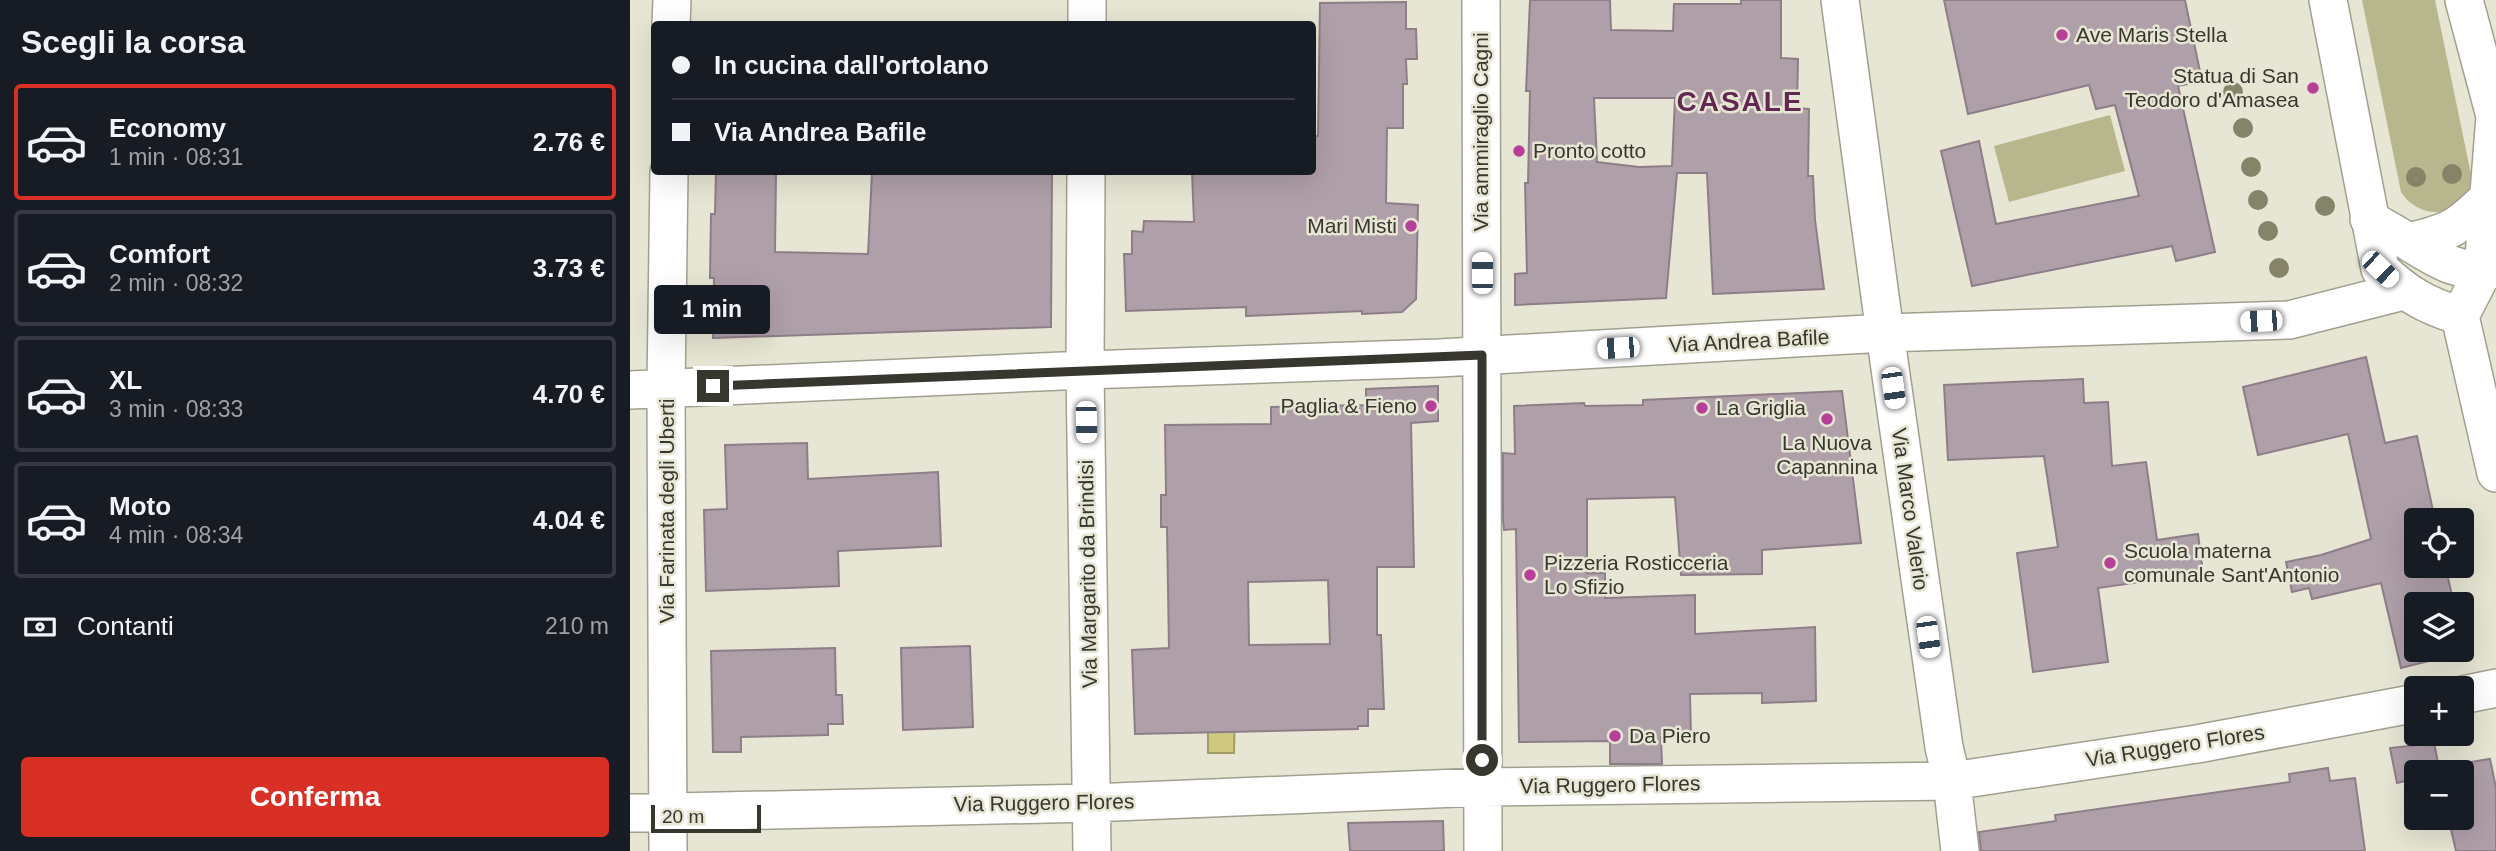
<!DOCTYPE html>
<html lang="it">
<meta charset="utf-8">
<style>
:root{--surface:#171b24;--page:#20242c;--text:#f1f3f6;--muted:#9ea1a6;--line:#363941;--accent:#d93025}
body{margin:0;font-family:Helvetica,sans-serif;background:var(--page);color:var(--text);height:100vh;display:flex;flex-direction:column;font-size:26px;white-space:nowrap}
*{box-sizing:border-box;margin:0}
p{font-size:23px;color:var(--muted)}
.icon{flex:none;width:38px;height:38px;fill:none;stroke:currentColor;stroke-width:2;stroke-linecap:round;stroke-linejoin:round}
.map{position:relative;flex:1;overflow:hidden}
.details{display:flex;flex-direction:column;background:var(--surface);width:630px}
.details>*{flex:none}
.top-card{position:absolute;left:21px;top:21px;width:665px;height:154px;border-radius:7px;box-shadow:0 7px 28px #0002;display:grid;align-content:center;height:154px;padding:0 21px;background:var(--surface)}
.fabs{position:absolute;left:1774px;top:508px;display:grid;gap:14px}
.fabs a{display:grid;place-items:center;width:70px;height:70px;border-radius:7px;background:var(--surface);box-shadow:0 7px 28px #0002;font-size:35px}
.scale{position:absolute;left:21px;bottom:18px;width:110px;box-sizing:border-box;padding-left:7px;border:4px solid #373730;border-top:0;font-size:19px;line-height:24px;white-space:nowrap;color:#373730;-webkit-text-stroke:5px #e7e6d4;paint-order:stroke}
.end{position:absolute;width:32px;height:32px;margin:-16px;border:9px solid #373730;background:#fff;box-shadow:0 0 0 4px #fff}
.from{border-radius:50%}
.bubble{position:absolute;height:49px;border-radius:7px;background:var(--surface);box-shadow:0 7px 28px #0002;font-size:23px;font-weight:800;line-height:49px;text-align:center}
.car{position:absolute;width:21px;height:42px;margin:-21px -10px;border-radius:9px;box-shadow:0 0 5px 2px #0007;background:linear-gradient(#fff 24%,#345 0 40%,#fff 0 76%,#345 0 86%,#fff 0)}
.top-card b{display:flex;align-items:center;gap:24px;height:66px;font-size:26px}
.top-card b+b{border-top:2px solid var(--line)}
.top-card i{width:18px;height:18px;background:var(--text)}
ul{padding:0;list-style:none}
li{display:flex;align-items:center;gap:21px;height:116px;margin:0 14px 10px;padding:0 7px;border:4px solid var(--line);border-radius:7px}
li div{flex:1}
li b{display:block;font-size:26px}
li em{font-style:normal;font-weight:800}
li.on{border-color:var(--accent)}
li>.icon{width:63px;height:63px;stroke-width:1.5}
h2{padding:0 21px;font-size:32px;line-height:84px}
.pay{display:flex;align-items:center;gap:18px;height:77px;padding:0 21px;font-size:26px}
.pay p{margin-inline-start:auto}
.primary-button{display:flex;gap:14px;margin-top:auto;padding:14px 21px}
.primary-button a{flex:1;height:80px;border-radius:7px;background:var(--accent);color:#fff;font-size:28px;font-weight:800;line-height:80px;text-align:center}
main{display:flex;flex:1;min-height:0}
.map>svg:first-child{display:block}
.green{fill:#b8b68c}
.water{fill:#cec97f;stroke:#a19d67;stroke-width:2}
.building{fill:#af9fa9;stroke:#8d7e87;stroke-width:2;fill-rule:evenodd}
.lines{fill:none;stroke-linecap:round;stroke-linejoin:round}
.minor-casing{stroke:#a1a090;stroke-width:40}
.minor{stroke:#fff;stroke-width:37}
.tree{fill:#858469}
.route{stroke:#373730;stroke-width:9}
.poi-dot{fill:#b64097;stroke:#e7e6d4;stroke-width:2.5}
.labels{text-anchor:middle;stroke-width:5;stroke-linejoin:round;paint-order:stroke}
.poi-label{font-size:21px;fill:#373730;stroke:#e7e6d4;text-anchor:start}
.street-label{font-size:21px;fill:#373730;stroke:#e7e6d4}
.district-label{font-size:28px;font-weight:bold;letter-spacing:2px;fill:#622851;stroke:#e7e6d4}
</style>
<main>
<section class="details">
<h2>Scegli la corsa</h2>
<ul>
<li class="on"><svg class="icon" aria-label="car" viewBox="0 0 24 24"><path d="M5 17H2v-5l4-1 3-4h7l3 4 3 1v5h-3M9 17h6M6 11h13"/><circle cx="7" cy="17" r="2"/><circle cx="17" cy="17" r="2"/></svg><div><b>Economy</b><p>1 min · 08:31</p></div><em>2.76 €</em></li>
<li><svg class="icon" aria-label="car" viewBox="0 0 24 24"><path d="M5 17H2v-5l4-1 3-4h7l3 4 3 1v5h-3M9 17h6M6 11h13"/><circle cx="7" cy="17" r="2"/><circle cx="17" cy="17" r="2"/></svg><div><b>Comfort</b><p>2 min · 08:32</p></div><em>3.73 €</em></li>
<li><svg class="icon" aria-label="car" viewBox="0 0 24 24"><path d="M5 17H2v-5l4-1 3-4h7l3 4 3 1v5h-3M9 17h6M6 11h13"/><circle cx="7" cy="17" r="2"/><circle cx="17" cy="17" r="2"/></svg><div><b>XL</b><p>3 min · 08:33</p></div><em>4.70 €</em></li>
<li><svg class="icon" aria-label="car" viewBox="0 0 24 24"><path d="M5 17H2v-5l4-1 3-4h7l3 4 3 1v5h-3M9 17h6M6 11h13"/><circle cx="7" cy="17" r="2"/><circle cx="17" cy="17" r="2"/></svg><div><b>Moto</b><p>4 min · 08:34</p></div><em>4.04 €</em></li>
</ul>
<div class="pay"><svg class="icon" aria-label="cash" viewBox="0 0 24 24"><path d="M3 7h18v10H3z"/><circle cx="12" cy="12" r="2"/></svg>Contanti<p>210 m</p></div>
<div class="primary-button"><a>Conferma</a></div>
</section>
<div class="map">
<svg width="1866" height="851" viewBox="0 0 1866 851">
<rect width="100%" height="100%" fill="#e7e6d4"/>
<path class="green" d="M1732 0H1805L1842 179C1840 185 1838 194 1833 199 1815 220 1785 214 1771 192Z
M1480 115 1495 171 1379 202 1364 146Z"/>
<path class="water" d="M605 705 604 753H578V706Z"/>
<path class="building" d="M900 0H980L981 30 1043 31 1044 4H1111V0H1151V58L1168 59 1167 108 1179 109 1178 176H1183L1185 220 1194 289 1083 294 1077 173H1047L1036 298 885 305V274L897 273 895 183H898L900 91H896ZM964 98H1045L1042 166 1009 167 967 162Z
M1314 0H1555L1572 81 1548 86 1585 252 1546 261 1542 246 1342 286 1311 151 1349 141 1366 224 1509 196 1485 105 1466 109 1459 85 1338 114Z
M776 2V29H786L787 59H776L777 84H773V128H757L756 203 788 205 786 299 772 312 732 314V311L616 316V307L496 311 494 254H502V231L513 232 514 221 564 222 562 172H682V136H688L690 3Z
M86 172H146L145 252 238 254 242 172H422L421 327 83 338 84 278H80L81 214H85Z
M1736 357 1755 443 1787 436 1805 520H1787V565H1815L1824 604H1787V649H1832V643L1834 652 1771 668 1751 583 1682 599 1679 588 1662 592 1656 562 1691 555 1741 539 1718 434 1628 455 1613 387Z
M1453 379 1454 403 1478 402 1482 466 1516 462 1527 540 1568 534 1573 573 1468 588 1478 662 1403 672 1387 553 1428 547 1414 456 1318 460 1314 385Z
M808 386V421L781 423 784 567H747V635H751L754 709H738V726H728V729L505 734 502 650 539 648 537 527H531V495H536L535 425 641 424V407L736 405V389ZM698 580 700 644 619 645 618 582Z
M1212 391 1231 543 1132 550V574L1051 575 1045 497 957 499V573H975V598L1065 595V634L1185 627 1186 701 1132 703V693L1060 694 1061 736 1031 737 1032 764H980V741L889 742 886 529 874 530 873 520V453L885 454 884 406 954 403 955 406 1013 405V400Z
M177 443 178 479 308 472 311 546 208 551 209 586 76 591 74 510 97 509 95 445Z
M340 646 343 727 273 730 271 648Z
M205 648 206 695H212L213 724H198V735L111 737V752H83L81 651Z
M1804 743 1809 767 1860 759 1866 788V851H1826L1818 817H1832V772H1787V778L1767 783 1760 748Z
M1698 768 1700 781 1725 778 1735 851H1351L1349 832 1426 821 1425 815 1660 782 1659 774Z
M813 821 814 851H720L718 823Z"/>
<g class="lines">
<g class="minor-casing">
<path id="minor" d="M851 0 853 851
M1210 0 1255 333 1314 747 1322 781 1330 851
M1698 0 1750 269C1776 294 1795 305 1830 316
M1834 0 1865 116 1853 271 1830 316 1866 473
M41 24 42 0
M457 24V0
M456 172 455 370 462 851
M1739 219 1779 242C1820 232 1828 228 1858 198
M1779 242C1808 260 1829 274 1866 269
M0 390 455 370 809 358 1255 333 1659 320 1773 291
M1832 695 1866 688
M0 813 461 803 852 787 1322 781 1567 744 1787 703
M38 851 36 388 39 172"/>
</g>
<use href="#minor" class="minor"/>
</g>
<g class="tree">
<circle cx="1603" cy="92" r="10"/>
<circle cx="1613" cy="128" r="10"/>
<circle cx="1621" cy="167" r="10"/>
<circle cx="1822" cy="174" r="10"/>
<circle cx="1786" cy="177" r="10"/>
<circle cx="1628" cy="200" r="10"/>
<circle cx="1695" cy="206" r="10"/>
<circle cx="1638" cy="231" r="10"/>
<circle cx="1649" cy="268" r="10"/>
</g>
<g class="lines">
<path class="route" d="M83 386 852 355V760"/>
</g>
<g class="poi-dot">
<circle cx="1432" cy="35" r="7"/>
<circle cx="1683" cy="88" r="7"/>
<circle cx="889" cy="151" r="7"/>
<circle cx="781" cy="226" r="7"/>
<circle cx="801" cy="406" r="7"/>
<circle cx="1072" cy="408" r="7"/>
<circle cx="1197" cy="419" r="7"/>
<circle cx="1480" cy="563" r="7"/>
<circle cx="900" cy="575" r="7"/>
<circle cx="985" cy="736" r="7"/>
</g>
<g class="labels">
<g class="poi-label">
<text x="1446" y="42">Ave Maris Stella</text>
<text x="1669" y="83" text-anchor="end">Statua di San<tspan x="1669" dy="24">Teodoro d'Amasea</tspan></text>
<text x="903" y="158">Pronto cotto</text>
<text x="767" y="233" text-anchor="end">Mari Misti</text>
<text x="787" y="413" text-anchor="end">Paglia &amp; Fieno</text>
<text x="1086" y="415">La Griglia</text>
<text x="1197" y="450" text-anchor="middle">La Nuova<tspan x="1197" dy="24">Capannina</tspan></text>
<text x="1494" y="558">Scuola materna<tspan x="1494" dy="24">comunale Sant'Antonio</tspan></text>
<text x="914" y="570">Pizzeria Rosticceria<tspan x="914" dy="24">Lo Sfizio</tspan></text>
<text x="999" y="743">Da Piero</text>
</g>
<g class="street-label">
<text transform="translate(851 132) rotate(-90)" y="7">Via ammiraglio Cagni</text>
<text transform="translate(1119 341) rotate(-3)" y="7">Via Andrea Bafile</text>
<text transform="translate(1280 509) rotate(82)" y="7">Via Marco Valerio</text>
<text transform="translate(37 511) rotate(-90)" y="7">Via Farinata degli Uberti</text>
<text transform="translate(458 574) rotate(-91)" y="7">Via Margarito da Brindisi</text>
<text transform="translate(1545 746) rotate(-9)" y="7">Via Ruggero Flores</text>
<text transform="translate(980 785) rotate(-1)" y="7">Via Ruggero Flores</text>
<text transform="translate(414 803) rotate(-1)" y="7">Via Ruggero Flores</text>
</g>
<g class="district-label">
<text x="1110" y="111">CASALE</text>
</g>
</g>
</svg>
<div class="fabs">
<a><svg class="icon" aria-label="locate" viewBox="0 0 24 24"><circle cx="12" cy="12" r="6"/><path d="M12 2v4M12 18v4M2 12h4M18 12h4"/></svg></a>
<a><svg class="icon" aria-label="layers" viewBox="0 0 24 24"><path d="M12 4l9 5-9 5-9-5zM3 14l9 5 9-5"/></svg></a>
<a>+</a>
<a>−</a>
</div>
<div class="scale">20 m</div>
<i class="end from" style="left:852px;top:760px"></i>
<i class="end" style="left:83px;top:386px"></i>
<div class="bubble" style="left:24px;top:285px;width:116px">1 min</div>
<i class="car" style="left:1750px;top:269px;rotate:134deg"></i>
<i class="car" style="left:852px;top:273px;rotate:0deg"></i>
<i class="car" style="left:1631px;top:321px;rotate:268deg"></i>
<i class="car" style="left:988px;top:348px;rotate:267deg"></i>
<i class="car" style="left:1263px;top:388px;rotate:172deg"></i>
<i class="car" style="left:456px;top:422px;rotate:179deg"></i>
<i class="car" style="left:1298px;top:637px;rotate:172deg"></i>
<div class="top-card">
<b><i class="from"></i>In cucina dall'ortolano</b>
<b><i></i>Via Andrea Bafile</b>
</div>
</div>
</main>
